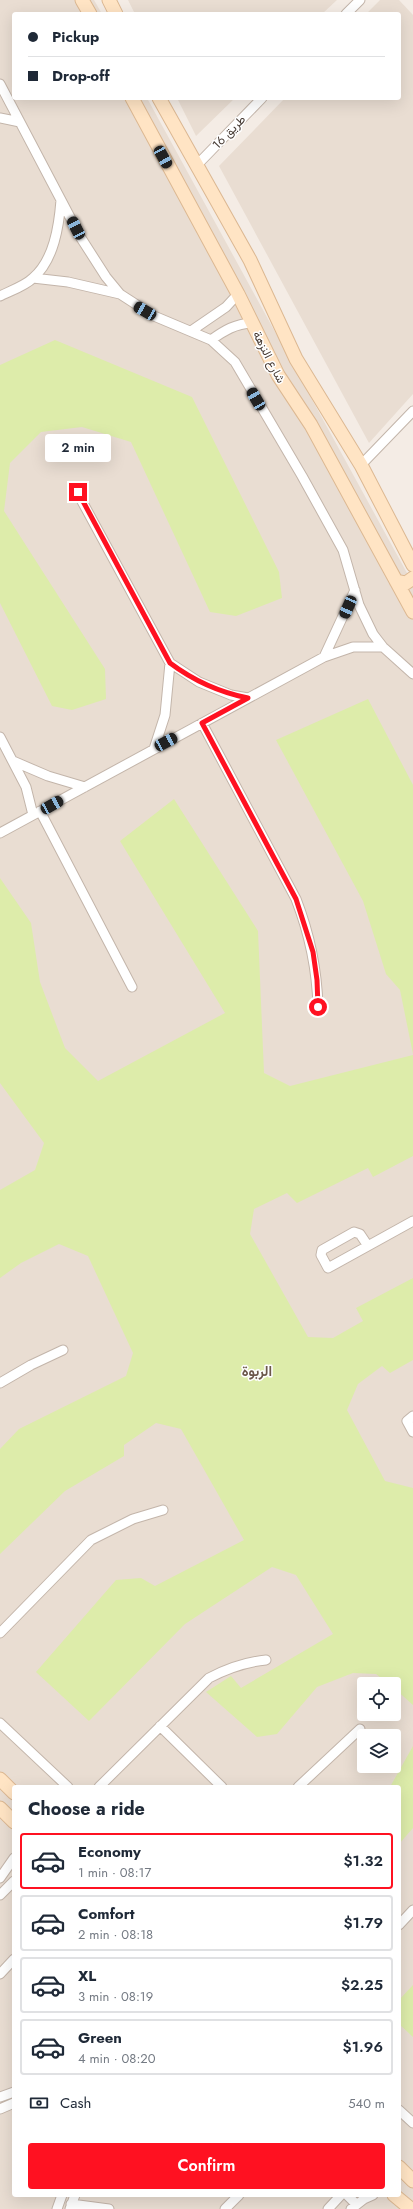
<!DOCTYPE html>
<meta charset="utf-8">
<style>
:root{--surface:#fff;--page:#f6f6f7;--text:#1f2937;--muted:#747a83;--line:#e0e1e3;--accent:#ff1121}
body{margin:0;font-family:Jost,Vazirmatn,sans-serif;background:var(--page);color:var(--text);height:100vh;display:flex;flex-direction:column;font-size:15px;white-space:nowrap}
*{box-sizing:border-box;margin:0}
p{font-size:13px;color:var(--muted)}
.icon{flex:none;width:22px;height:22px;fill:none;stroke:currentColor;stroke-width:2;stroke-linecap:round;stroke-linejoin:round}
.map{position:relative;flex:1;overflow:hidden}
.panel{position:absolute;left:12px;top:1785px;width:389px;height:412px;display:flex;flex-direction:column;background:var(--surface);border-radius:4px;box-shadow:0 4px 16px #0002}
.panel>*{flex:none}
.guide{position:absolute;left:12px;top:12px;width:389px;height:88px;border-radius:4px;box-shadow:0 4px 16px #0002;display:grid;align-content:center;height:88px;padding:0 16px;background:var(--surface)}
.fabs{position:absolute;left:357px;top:1677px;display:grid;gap:8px}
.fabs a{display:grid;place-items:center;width:44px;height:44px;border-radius:4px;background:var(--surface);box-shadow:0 4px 16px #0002;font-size:20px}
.end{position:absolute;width:18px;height:18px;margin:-9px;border:5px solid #ff1121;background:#fff;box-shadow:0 0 0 2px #fff}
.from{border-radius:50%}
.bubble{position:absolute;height:28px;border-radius:4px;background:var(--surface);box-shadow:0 4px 16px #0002;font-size:13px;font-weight:600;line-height:28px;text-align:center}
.car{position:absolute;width:12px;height:24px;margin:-12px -6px;border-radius:5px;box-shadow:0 0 3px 1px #0007;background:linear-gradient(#222 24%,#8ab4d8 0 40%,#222 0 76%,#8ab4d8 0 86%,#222 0)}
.guide b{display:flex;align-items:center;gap:14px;height:38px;font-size:15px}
.guide b+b{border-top:1px solid var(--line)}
.guide i{width:10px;height:10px;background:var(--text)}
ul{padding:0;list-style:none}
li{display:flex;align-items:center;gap:12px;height:56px;margin:0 8px 6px;padding:0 8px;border:2px solid var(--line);border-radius:4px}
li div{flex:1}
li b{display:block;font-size:15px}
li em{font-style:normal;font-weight:600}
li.current{border-color:var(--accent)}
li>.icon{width:36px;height:36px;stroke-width:1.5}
h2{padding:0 16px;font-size:18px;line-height:48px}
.pay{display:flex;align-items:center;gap:10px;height:44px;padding:0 16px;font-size:15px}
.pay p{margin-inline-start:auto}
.button{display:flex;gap:8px;margin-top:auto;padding:8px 16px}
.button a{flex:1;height:46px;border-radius:4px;background:var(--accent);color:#fff;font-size:16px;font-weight:600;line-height:46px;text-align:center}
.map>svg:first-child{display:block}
.residential{fill:#e9ddd2;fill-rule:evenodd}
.green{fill:#ddecaa}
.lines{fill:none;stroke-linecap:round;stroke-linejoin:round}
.street-casing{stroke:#c3b5aa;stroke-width:11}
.secondary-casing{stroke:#dcb892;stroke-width:15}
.street{stroke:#fff;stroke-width:9}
.secondary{stroke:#ffe4c4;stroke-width:13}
.route{stroke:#ff1121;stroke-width:5}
.labels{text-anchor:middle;stroke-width:3;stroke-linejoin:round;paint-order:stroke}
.street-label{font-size:12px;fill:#473b34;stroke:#fff}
.quarter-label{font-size:14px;font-weight:bold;fill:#6b574a;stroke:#fff}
</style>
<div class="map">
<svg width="413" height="2209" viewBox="0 0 413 2209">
<rect width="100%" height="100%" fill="#f4ece5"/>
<path class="residential" d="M0 0H94L102 14H14V98H147L413 584V2209H0ZM364 1684H394V1714H364ZM364 1736H394V1766H364ZM14 1787H399V2195H14Z
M128 0H337L322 14H135Z
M380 0H399L413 15V394L369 443 219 166 285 98H399V14H366Z
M177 98H235L196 136Z"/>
<path class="green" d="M55 340 192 397 279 572 282 598 236 616 210 612 131 442 82 427 41 432 10 463 4 511 105 669 106 699 72 710 52 706 0 603V365Z
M368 699 413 785V1054L400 990 386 974 363 901 276 740Z
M174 799 258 931 264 1073 290 1086 413 1055V1156L373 1177 368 1168 297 1203 287 1193 254 1209 250 1234 308 1337 333 1338 363 1321 356 1308 413 1278V1360L390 1373 382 1366 358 1384 347 1410 385 1481 413 1488V1705L394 1688V1684H389L376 1674 353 1673 317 1687 277 1734 257 1737 206 1692 231 1676 241 1688 333 1634 296 1575 272 1567 185 1624 89 1721 36 1672 116 1580 141 1578 155 1586 244 1540 181 1429 156 1423 124 1445V1456L65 1491 0 1554V1449L19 1429 126 1376 133 1353 88 1256 59 1244 21 1263 0 1278V1190L35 1170 44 1143 0 1083V878L31 923 40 982 65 1048 98 1081 225 1013 120 841Z
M413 1746V1828L399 1844V1787H390Z
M413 1985V2037L399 2024V2000Z"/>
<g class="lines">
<g class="street-casing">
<path id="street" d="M346 14 360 0
M0 84 81 238 106 277 120 294 154 316 211 340 235 362 302 476 343 550 359 605 373 634 383 647 413 674
M0 118 20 122
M196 166 262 98
M33 278 68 282 120 294
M0 296C10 291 25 286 33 278 54 260 59 226 61 200
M191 331 226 307 238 294
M211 340C225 330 235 324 252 323
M361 465 413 411
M77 492 170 663 199 682 231 695 248 698
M324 657 355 590
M202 723 296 899C310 935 317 969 318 1007
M0 737 26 787 33 815
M154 749 165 715 170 663
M13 761 48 776 85 787
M40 811 132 987
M0 833 324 657 353 647H383
M368 1246 360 1234 354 1232 322 1250 321 1255 328 1268 413 1221
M0 1383 31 1365 63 1350
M413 1416 407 1421 413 1432
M0 1633 91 1540 133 1519 163 1510
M0 1723 68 1787
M160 1726 222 1787
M99 1787 209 1678C228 1668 245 1662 266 1660
M298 1787 360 1729
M0 1878 14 1858
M0 1895 14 1881
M399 1925 413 1910
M0 1974 14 1959
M0 2097 14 2092
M0 2109 14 2103
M399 2110 413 2123
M347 2195 356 2204
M71 2204 109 2209
M57 2209 62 2195
M70 2209 75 2195
M225 2209 239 2195
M328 2209 341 2195
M351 2209 364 2199 373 2195"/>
</g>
<g class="secondary-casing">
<path id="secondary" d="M82 0 90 14
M109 0 116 14
M132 98 238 294 278 375 311 425 413 612
M159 98 250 260 296 359 361 465 413 565
M396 581 406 583 413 578
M0 1779 14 1793
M0 1808 14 1822
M399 2167 413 2181
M394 2195 411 2209"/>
</g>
<use href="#street" class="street"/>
<use href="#secondary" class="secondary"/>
</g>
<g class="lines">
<path class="route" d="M78 492 170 663C194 681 218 692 248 698L202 723 296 899 313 952 317 980 318 1007"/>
</g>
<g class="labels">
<g class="street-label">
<text transform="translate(229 132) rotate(-46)" y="4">طريق 16</text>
<text transform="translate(269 357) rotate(63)" y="4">شارع النزهة</text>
</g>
<g class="quarter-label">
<text x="257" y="1376">الربوة</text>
</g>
</g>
</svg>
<div class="fabs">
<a><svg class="icon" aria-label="locate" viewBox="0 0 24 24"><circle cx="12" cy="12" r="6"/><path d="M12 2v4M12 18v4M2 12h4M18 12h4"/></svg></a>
<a><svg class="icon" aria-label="layers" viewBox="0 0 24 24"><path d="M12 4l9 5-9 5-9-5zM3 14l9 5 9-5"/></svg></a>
</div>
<i class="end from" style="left:318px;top:1007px"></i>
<i class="end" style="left:78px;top:492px"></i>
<div class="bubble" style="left:45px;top:434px;width:66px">2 min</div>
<i class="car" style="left:163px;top:157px;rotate:151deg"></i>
<i class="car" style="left:76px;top:228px;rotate:333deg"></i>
<i class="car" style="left:145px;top:311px;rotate:300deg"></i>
<i class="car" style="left:256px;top:399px;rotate:330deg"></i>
<i class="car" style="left:348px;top:607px;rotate:204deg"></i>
<i class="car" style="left:166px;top:742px;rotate:62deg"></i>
<i class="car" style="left:52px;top:805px;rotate:61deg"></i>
<div class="guide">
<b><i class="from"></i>Pickup</b>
<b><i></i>Drop-off</b>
</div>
<section class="panel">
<h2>Choose a ride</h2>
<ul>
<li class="current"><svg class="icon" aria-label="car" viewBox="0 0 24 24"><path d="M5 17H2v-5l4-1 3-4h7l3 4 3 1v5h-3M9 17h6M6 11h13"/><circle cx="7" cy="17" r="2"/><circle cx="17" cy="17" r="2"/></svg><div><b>Economy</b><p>1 min · 08:17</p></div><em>$1.32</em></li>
<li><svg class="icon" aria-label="car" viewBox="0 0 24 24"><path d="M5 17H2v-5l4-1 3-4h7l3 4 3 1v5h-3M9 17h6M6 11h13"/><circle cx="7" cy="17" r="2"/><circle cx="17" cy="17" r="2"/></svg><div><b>Comfort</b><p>2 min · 08:18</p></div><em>$1.79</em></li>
<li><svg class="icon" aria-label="car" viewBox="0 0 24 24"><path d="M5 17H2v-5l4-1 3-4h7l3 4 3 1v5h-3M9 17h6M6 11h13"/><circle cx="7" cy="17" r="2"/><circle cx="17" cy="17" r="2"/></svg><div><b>XL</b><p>3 min · 08:19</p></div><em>$2.25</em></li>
<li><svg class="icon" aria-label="car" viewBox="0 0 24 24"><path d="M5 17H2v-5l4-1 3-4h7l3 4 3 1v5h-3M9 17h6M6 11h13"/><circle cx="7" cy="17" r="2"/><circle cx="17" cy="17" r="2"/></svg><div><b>Green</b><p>4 min · 08:20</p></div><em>$1.96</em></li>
</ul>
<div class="pay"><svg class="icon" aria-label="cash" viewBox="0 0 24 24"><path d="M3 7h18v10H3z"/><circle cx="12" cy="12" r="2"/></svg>Cash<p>540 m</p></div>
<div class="button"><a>Confirm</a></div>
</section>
</div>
